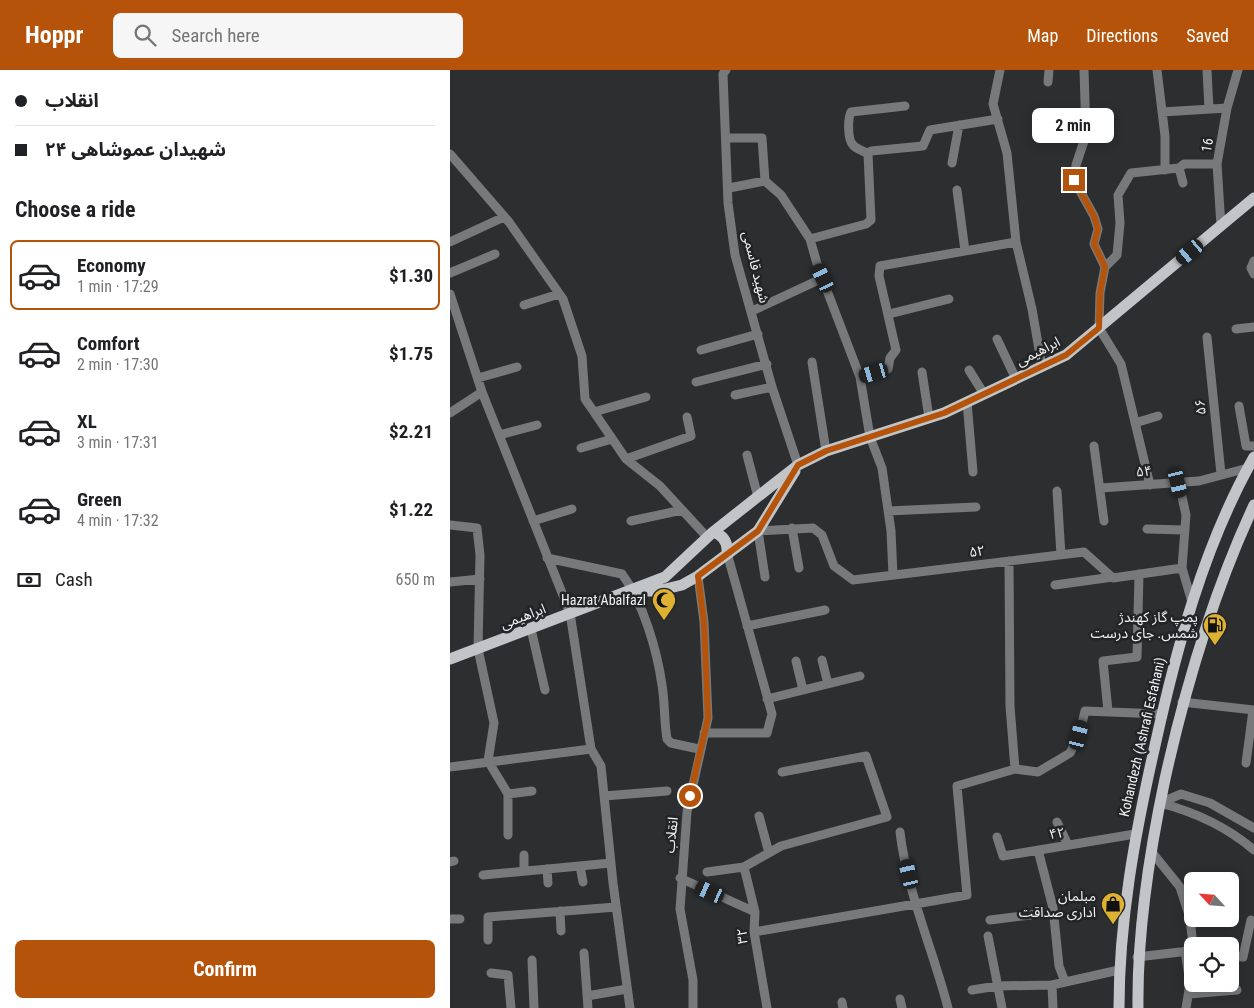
<!DOCTYPE html>
<meta charset="utf-8">
<style>
:root{--surface:#fff;--page:#f6f6f6;--text:#202124;--muted:#757577;--line:#e0e0e0;--accent:#b45309}
body{margin:0;font-family:"Roboto Condensed","Noto Sans Arabic",sans-serif;background:var(--page);color:var(--text);height:100vh;display:flex;flex-direction:column;font-size:19px;white-space:nowrap}
*{box-sizing:border-box;margin:0}
p{font-size:16px;color:var(--muted)}
.icon{flex:none;width:28px;height:28px;fill:none;stroke:currentColor;stroke-width:2;stroke-linecap:round;stroke-linejoin:round}
.map{position:relative;flex:1;overflow:hidden}
.details{display:flex;flex-direction:column;background:var(--surface);width:450px}
.details>*{flex:none}
.hud{display:grid;align-content:center;height:110px;padding:0 15px;background:var(--surface)}
.needle{width:32px;rotate:296deg}
.buttons{position:absolute;left:734px;top:802px;display:grid;gap:10px}
.buttons a{display:grid;place-items:center;width:55px;height:55px;border-radius:8px;background:var(--surface);box-shadow:0 2px 12px #0003;font-size:25px}
.end{position:absolute;width:22px;height:22px;margin:-11px;border:6px solid #b45309;background:#fff;box-shadow:0 0 0 2px #fff}
.from{border-radius:50%}
.bubble{position:absolute;height:35px;border-radius:8px;background:var(--surface);box-shadow:0 2px 12px #0003;font-size:16px;font-weight:700;line-height:35px;text-align:center}
.car{position:absolute;width:15px;height:30px;margin:-15px -8px;border-radius:6px;box-shadow:0 0 4px 1px #0007;background:linear-gradient(#222 24%,#8ab4d8 0 40%,#222 0 76%,#8ab4d8 0 86%,#222 0)}
.hud b{display:flex;align-items:center;gap:18px;height:48px;font-size:19px}
.hud b+b{border-top:1px solid var(--line)}
.hud i{width:12px;height:12px;background:var(--text)}
ul{padding:0;list-style:none}
li{display:flex;align-items:center;gap:15px;height:70px;margin:0 10px 8px;padding:0 5px;border:2px solid transparent;border-radius:8px}
li div{flex:1}
li b{display:block;font-size:19px}
li em{font-style:normal;font-weight:700}
li.on{border-color:var(--accent)}
li>.icon{width:45px;height:45px;stroke-width:1.5}
h2{padding:0 15px;font-size:22px;line-height:60px}
.pay{display:flex;align-items:center;gap:12px;height:55px;padding:0 15px;font-size:19px}
.pay p{margin-inline-start:auto}
.button{display:flex;gap:10px;margin-top:auto;padding:10px 15px}
.button a{flex:1;height:58px;border-radius:8px;background:var(--accent);color:#fff;font-size:20px;font-weight:700;line-height:58px;text-align:center}
header{display:flex;align-items:center;gap:30px;box-sizing:border-box;height:70px;padding:0 25px;background:var(--accent);color:#fff}
header strong{font-size:24px}
nav{display:flex;gap:28px;margin-inline-start:auto;font-size:18px}
.search{width:350px;height:45px;background:var(--page);display:flex;align-items:center;gap:12px;box-sizing:border-box;padding:0 18px;border-radius:8px;color:var(--muted);font-size:19px}
main{display:flex;flex:1;min-height:0}
.map>svg:first-child{display:block}
.lines{fill:none;stroke-linecap:round;stroke-linejoin:round}
.minor{stroke:#78797a;stroke-width:9}
.major{stroke:#c2c5c7;stroke-width:11}
.route{stroke:#b45309;stroke-width:6}
.labels{text-anchor:middle;stroke-width:5;stroke-linejoin:round;paint-order:stroke}
.street-label{font-size:14px;fill:#f0f2f3;stroke:#222426}
.poi-label{font-size:14px;fill:#f0f2f3;stroke:#222426;text-anchor:end}
</style>
<header>
<strong>Hoppr</strong>
<div class="search"><svg class="icon" aria-label="search" viewBox="0 0 24 24"><circle cx="10" cy="10" r="6"/><path d="M15 15l6 6"/></svg>Search here</div>
<nav><a>Map</a><a>Directions</a><a>Saved</a></nav>
</header>
<main>
<section class="details">
<div class="hud">
<b><i class="from"></i>انقلاب</b>
<b><i></i>۲۴ شهیدان عموشاهی</b>
</div>
<h2>Choose a ride</h2>
<ul>
<li class="on"><svg class="icon" aria-label="car" viewBox="0 0 24 24"><path d="M5 17H2v-5l4-1 3-4h7l3 4 3 1v5h-3M9 17h6M6 11h13"/><circle cx="7" cy="17" r="2"/><circle cx="17" cy="17" r="2"/></svg><div><b>Economy</b><p>1 min · 17:29</p></div><em>$1.30</em></li>
<li><svg class="icon" aria-label="car" viewBox="0 0 24 24"><path d="M5 17H2v-5l4-1 3-4h7l3 4 3 1v5h-3M9 17h6M6 11h13"/><circle cx="7" cy="17" r="2"/><circle cx="17" cy="17" r="2"/></svg><div><b>Comfort</b><p>2 min · 17:30</p></div><em>$1.75</em></li>
<li><svg class="icon" aria-label="car" viewBox="0 0 24 24"><path d="M5 17H2v-5l4-1 3-4h7l3 4 3 1v5h-3M9 17h6M6 11h13"/><circle cx="7" cy="17" r="2"/><circle cx="17" cy="17" r="2"/></svg><div><b>XL</b><p>3 min · 17:31</p></div><em>$2.21</em></li>
<li><svg class="icon" aria-label="car" viewBox="0 0 24 24"><path d="M5 17H2v-5l4-1 3-4h7l3 4 3 1v5h-3M9 17h6M6 11h13"/><circle cx="7" cy="17" r="2"/><circle cx="17" cy="17" r="2"/></svg><div><b>Green</b><p>4 min · 17:32</p></div><em>$1.22</em></li>
</ul>
<div class="pay"><svg class="icon" aria-label="cash" viewBox="0 0 24 24"><path d="M3 7h18v10H3z"/><circle cx="12" cy="12" r="2"/></svg>Cash<p>650 m</p></div>
<div class="button"><a>Confirm</a></div>
</section>
<div class="map">
<svg width="804" height="938" viewBox="0 0 804 938">
<rect width="100%" height="100%" fill="#2c2e30"/>
<g class="lines">
<path class="minor" d="M276 0 273 4 278 133 285 185 322 317 348 395
M550 0 543 34 557 83 566 172 582 239 592 297
M634 0 636 65 626 95 624 110 644 146 648 159 644 174 655 197 650 223 649 258 671 294 700 415
M707 0 715 66V100
M757 0 759 39
M598 12 599 0
M712 42 777 38
M277 68H312L315 111
M0 84 59 152 113 229 132 286 135 329 144 342 176 389 210 416 257 467
M418 84C414 81 406 79 403 75 397 69 398 48 401 42L455 36
M502 93 509 55
M729 98 734 94H767
M279 118 315 111 331 125 360 169 368 197 410 307 420 367 432 398 441 461 443 505
M507 120 515 181
M771 156 767 94 777 38 788 0
M360 169 416 154 421 150 418 84 421 81 473 76 480 60 548 49
M0 172 54 147
M804 191 801 198 804 204
M655 197 667 185 670 153 668 125 681 103 729 98 733 113
M0 203 45 184
M0 224 32 322 120 543 141 679 151 696 163 813 180 938
M74 235 109 224
M302 241 373 208
M439 244 499 229
M786 259 804 257
M757 267 771 404
M547 269 566 309
M251 280 308 264
M362 292 376 381
M519 300 534 324
M472 302 479 348
M410 307 438 299 440 288 446 280 429 206 430 196 566 172
M28 308 67 297
M246 312 317 294
M285 325 322 317
M517 332 523 402
M789 336 796 376H804
M144 342 196 327
M0 343 32 322
M685 353 708 346
M49 365 87 355
M644 376 654 451
M131 378 162 369
M297 385 308 427
M176 389 241 366 237 347
M729 413 736 445 732 498
M651 418 749 411 798 398
M607 421 611 485
M438 441 526 437
M83 451 122 439
M181 451 232 440
M0 455 27 458 30 485 28 579 44 653 38 691 58 724V765
M342 458 349 498
M697 459 735 460
M97 488 172 504C193 532 207 580 212 615 215 633 214 651 217 669L221 673 249 679
M559 491 560 636 565 699
M315 507 308 461 363 458 372 465 384 496 403 510 634 482 663 508 732 498 742 532
M0 512 30 509
M605 515 663 507
M297 556 375 540
M81 559 95 620
M372 590 378 614
M346 591 353 620
M317 629 410 606
M732 632 804 640
M658 641 653 591 687 587 689 504
M254 663H317L322 644 277 483
M796 693 803 640
M0 697 141 679
M58 724 82 721
M154 726 217 721
M710 733C745 742 777 757 804 780
M710 733 731 724 760 733 804 758
M309 746 319 783
M607 752 618 775
M450 762C457 822 483 880 498 938
M547 767 553 786 685 764
M588 780 603 838 609 896 615 912
M701 781 730 817 740 848 743 876
M74 785V801
M0 792 4 791
M130 796 133 812
M97 799 98 813
M257 802 294 797
M33 805 161 793
M230 808 305 842 304 862 317 938
M110 841 111 861
M305 842 294 797 331 776 437 747 416 686 332 702
M0 849H10
M540 850 604 842
M304 862 517 825 507 716 565 699 588 702 620 683 629 665 635 641 711 644
M538 866 552 938
M38 870V847L166 837
M735 881 740 914 736 938
M134 883 138 938
M780 885 793 887 801 850
M687 887 739 881
M82 890 84 938
M41 903 58 905 61 938
M522 920 547 916 602 915
M739 924 787 920
M137 926 177 919
M450 929 452 938
M392 932 393 938
M243 938V910L230 839 237 742 258 648 254 552 248 506
M603 938 602 915 669 900"/>
<path class="major" d="M263 462C273 465 278 472 277 483
M190 521H207L232 515 248 506 308 461 345 401
M0 589 215 507 263 462 348 395 376 381 494 343 616 285 804 128
M669 938C669 851 685 764 704 680 726 580 753 477 804 387
M688 938C687 861 699 784 715 709 736 614 763 523 804 435"/>
</g>
<g class="lines">
<path class="route" d="M240 726 258 648 254 552 248 506 308 461 348 395 376 381 494 343 616 285 649 258 650 223 655 197 644 174 648 159 644 146 624 110"/>
</g>
<defs>
<g id="mosque-pin" transform="scale(1.25)"><path d="M0 17L-7.5 6A9.5 9.5 0 1 1 7.5 6Z" fill="#deb133" stroke="#222426"/><path d="M3.5-4.9A6 6 0 1 0 3.5 4.9A5 5 0 1 1 3.5-4.9Z" fill="#111"/></g>
<g id="fuel-pin" transform="scale(1.25)"><path d="M0 17L-7.5 6A9.5 9.5 0 1 1 7.5 6Z" fill="#deb133" stroke="#222426"/><path d="M-5.5-6h7V0h2V4h1.3V-2.5L3-4.5l.8-.8L6-3V5H2.5V1h-1V6h-7ZM-4.2-4.7v3.2H.2V-4.7Z" fill="#111"/></g>
<g id="shop-pin" transform="scale(1.25)"><path d="M0 17L-7.5 6A9.5 9.5 0 1 1 7.5 6Z" fill="#deb133" stroke="#222426"/><path d="M-5-2.5h2.3a2.7 3.5 0 0 1 5.4 0H5L5.5 6h-11ZM-1.5-2.5h3a1.5 2.3 0 0 0-3 0Z" fill="#111"/></g>
</defs>
<g fill-rule="evenodd">
<use href="#mosque-pin" x="214" y="530"/>
<use href="#fuel-pin" x="765" y="555"/>
<use href="#shop-pin" x="663" y="834"/>
</g>
<g class="labels">
<g class="street-label">
<text transform="translate(757 75) rotate(-80)" y="5">16</text>
<text transform="translate(306 197) rotate(76)" y="5">شهید قاسمی</text>
<text transform="translate(588 281) rotate(-27)" y="5">ابراهیمی</text>
<text transform="translate(750 337) rotate(-95)" y="5">۵۶</text>
<text transform="translate(694 401) rotate(-4)" y="5">۵۴</text>
<text transform="translate(527 481) rotate(-7)" y="5">۵۲</text>
<text transform="translate(73 546) rotate(-21)" y="5">ابراهیمی</text>
<text transform="translate(692 667) rotate(-77)" y="5">Kohandezh (Ashrafi Esfahani)</text>
<text transform="translate(607 763) rotate(-10)" y="5">۴۲</text>
<text transform="translate(221 765) rotate(-84)" y="5">انقلاب</text>
<text transform="translate(292 866) rotate(-94)" y="5">۳۲</text>
</g>
<g class="poi-label">
<text x="196" y="535">Hazrat Abalfazl</text>
<text x="748" y="552">پمپ گاز کهندژ<tspan x="748" dy="16">شمس. جای درست</tspan></text>
<text x="646" y="831">مبلمان<tspan x="646" dy="16">اداری صداقت</tspan></text>
</g>
</g>
</svg>
<div class="buttons">
<a><svg class="needle" viewBox="-14 -14 28 28"><path d="M0-13l5 13h-10z" fill="#e53935"/><path d="M0 13l5-13h-10z" fill="#757577"/></svg></a>
<a><svg class="icon" aria-label="locate" viewBox="0 0 24 24"><circle cx="12" cy="12" r="6"/><path d="M12 2v4M12 18v4M2 12h4M18 12h4"/></svg></a>
</div>
<i class="end from" style="left:240px;top:726px"></i>
<i class="end" style="left:624px;top:110px"></i>
<div class="bubble" style="left:582px;top:38px;width:82px">2 min</div>
<i class="car" style="left:740px;top:182px;rotate:230deg"></i>
<i class="car" style="left:373px;top:208px;rotate:335deg"></i>
<i class="car" style="left:424px;top:303px;rotate:254deg"></i>
<i class="car" style="left:728px;top:413px;rotate:167deg"></i>
<i class="car" style="left:629px;top:665px;rotate:14deg"></i>
<i class="car" style="left:459px;top:804px;rotate:347deg"></i>
<i class="car" style="left:260px;top:822px;rotate:294deg"></i>
</div>
</main>
